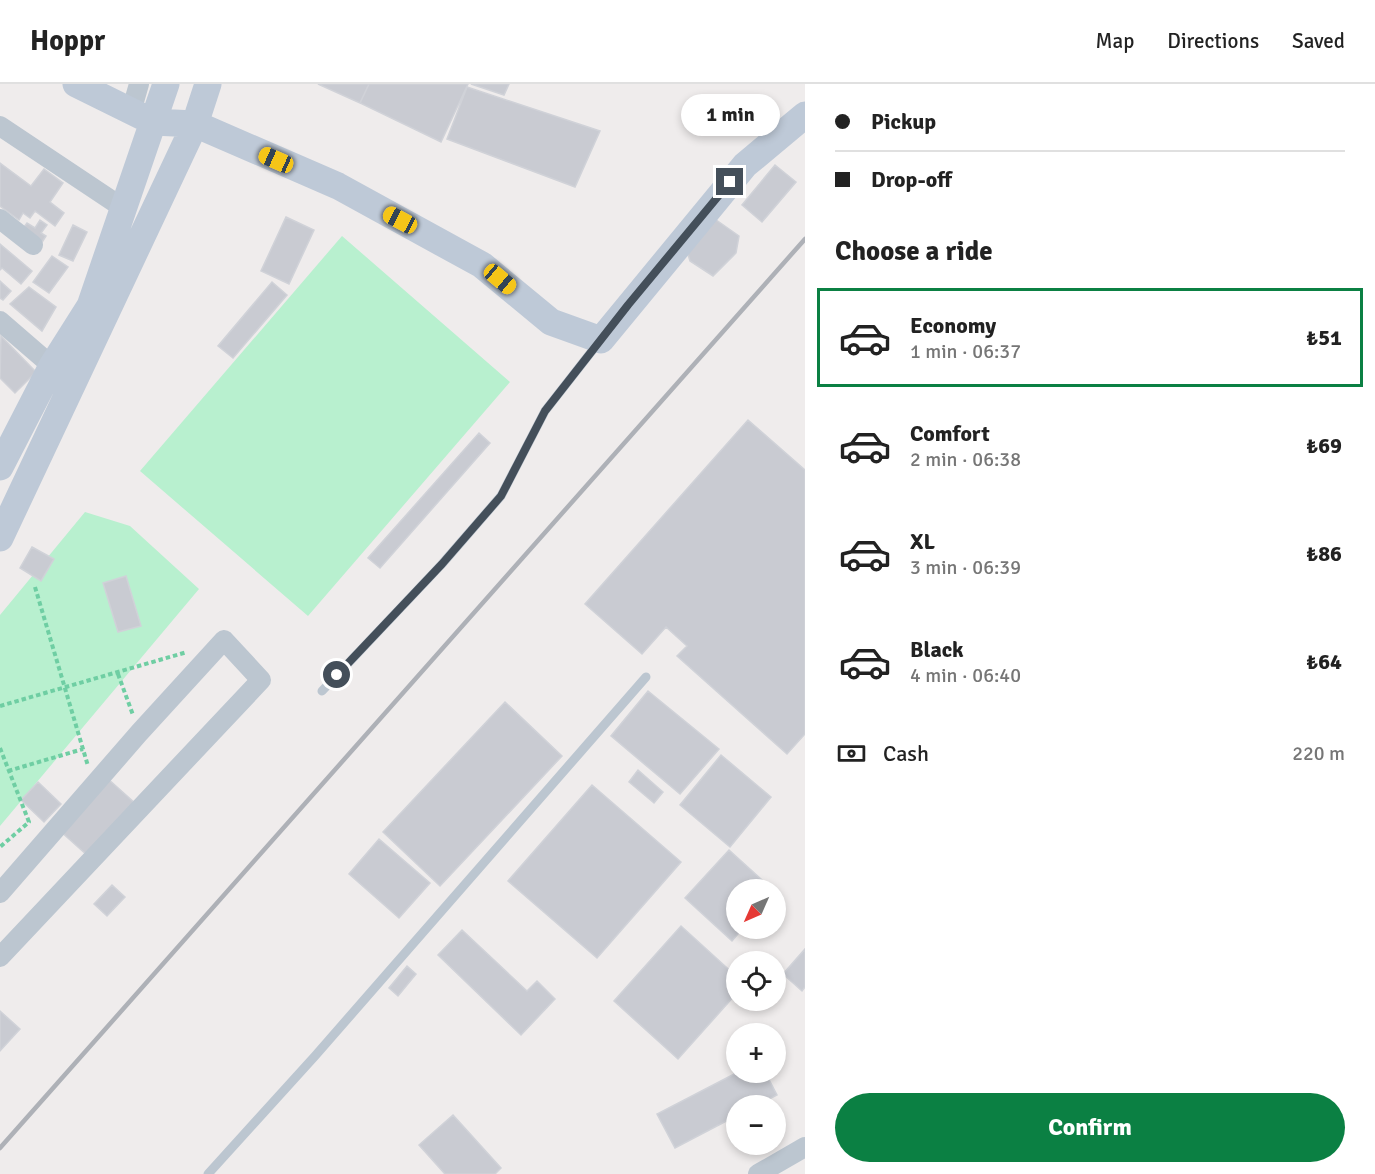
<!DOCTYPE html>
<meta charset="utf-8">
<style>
:root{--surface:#fff;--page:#f6f6f6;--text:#222;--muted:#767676;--line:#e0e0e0;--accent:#0b8043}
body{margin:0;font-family:Signika,sans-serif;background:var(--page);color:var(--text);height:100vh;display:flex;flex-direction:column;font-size:22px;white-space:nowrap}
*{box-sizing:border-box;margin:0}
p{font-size:20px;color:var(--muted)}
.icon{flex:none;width:33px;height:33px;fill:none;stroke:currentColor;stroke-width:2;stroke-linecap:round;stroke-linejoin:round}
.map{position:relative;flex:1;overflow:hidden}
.sheet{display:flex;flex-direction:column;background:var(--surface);width:570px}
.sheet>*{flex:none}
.top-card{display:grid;align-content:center;height:132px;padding:0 30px;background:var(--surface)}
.needle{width:39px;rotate:225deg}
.controls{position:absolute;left:726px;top:795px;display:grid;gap:12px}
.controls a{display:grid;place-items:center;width:60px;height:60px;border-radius:50%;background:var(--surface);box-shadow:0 3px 9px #0003;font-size:30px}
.end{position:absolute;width:27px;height:27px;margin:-14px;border:8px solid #444f5a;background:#fff;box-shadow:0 0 0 3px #fff}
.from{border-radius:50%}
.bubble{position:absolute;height:42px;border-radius:21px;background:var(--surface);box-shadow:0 3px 9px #0003;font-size:20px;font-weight:700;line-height:42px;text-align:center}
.car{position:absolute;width:18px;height:36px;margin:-18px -9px;border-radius:8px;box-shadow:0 0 4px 2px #0007;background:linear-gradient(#f5c518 24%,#345 0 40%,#f5c518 0 76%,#345 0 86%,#f5c518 0)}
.top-card b{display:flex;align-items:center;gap:21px;height:57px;font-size:22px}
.top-card b+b{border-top:2px solid var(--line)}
.top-card i{width:15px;height:15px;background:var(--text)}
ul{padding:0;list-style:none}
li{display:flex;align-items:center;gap:18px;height:99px;margin:0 12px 9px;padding:0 18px;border:3px solid transparent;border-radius:0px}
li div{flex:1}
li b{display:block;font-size:22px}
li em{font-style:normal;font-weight:700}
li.selected{border-color:var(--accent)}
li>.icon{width:54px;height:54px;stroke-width:1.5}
h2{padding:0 30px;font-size:27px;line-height:72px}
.pay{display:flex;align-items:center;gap:15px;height:66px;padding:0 30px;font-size:22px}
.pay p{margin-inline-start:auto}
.cta{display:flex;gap:12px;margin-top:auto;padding:12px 30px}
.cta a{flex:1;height:69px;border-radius:36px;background:var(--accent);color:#fff;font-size:24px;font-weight:700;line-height:69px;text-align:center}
header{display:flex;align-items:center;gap:36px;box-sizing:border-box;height:84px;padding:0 30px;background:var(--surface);border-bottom:2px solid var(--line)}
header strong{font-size:28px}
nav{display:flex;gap:33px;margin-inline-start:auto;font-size:21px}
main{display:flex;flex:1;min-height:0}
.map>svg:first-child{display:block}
.green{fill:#b8f0cf}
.building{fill:#c9cbd2;stroke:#d0d2d8;stroke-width:1.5}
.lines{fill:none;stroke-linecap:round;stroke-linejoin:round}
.path{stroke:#6fcea3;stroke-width:4;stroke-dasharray:4.5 3;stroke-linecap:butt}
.lane{stroke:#bcc6d0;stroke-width:9}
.street{stroke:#bcc6d0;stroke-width:20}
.secondary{stroke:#bec9d7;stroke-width:27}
.rail{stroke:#aeb1b7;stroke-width:4.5}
.route{stroke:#444f5a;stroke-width:8}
</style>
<header>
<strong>Hoppr</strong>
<nav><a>Map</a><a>Directions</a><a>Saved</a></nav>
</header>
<main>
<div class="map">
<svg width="805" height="1090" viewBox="0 0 805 1090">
<rect width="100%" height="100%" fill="#efecec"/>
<path class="green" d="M342 152 510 298 308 532 140 387Z
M85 428 130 442 199 505 0 742V531Z"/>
<path class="building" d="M318 0H369L360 19Z
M369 0H468L441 58 360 19Z
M471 0H509L504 11Z
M467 3 600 47 575 103 447 55Z
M0 79 31 102 44 85 63 99 50 118 64 129 55 142 35 127 30 134 23 129 19 136 0 122Z
M775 81 796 98 762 138 742 121Z
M286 133 314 146 289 200 261 187Z
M712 133 739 152 736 169 713 192 690 177 686 164Z
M40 136 47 141 41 149 46 152 41 160 21 147 27 139 35 144Z
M73 141 87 148 73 177 59 171Z
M0 160 32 187 21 200 2 184 0 186Z
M52 172 68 183 49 209 33 198Z
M0 197 11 207 3 216 0 214Z
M272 198 287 211 233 274 218 262Z
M29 203 56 223 42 247 10 220Z
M1 252 36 288 15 309 0 294Z
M748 336 805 386V650L787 670 677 572 687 562 666 543 642 570 585 520Z
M479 349 490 359 380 484 368 474Z
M32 463 54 475 41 497 20 484Z
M126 492 141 542 118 548 103 499Z
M648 607 719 665 680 710 611 652Z
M505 618 562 672 440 802 383 748Z
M721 671 771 713 730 763 680 721Z
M638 686 663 708 654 719 629 698Z
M107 694 136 720 88 772 59 746Z
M38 698 61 720 44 738 21 716Z
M592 701 681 778 597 874 508 797Z
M379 755 430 799 399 834 349 790Z
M729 766 773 806H736V844H743L732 857 685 814Z
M112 801 125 813 107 832 94 820Z
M681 842 736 892V910L678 975 614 917Z
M462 846 527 907 537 897 555 915 521 951 438 871Z
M805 865V903L802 907 783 890Z
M407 882 416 890 398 912 389 904Z
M0 927 20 945 0 967Z
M738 988H765L777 1011 756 1022H736V1032L675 1064 657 1030Z
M453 1031 501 1084 495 1090H445L419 1061Z"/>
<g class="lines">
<path class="path" d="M35 503 88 682
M118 590 133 631
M0 622 187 568
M0 664 29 738 0 763
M8 687 83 665"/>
<path class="lane" d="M322 607 442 480 501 412 545 327 599 258
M208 1090 315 972 646 593"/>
<path class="street" d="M131 28 139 0
M0 42 123 124
M0 135 33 161
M0 237 52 282
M0 809 139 649 224 556 261 596 0 873
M758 1090 805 1063"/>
<path class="secondary" d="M76 0 153 38 195 40 338 102 482 181 551 238 601 256 745 81 805 31
M0 383 52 282 90 222 166 0
M0 454 195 40 208 0"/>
<path class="rail" d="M0 1064 805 155"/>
</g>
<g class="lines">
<path class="route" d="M337 591 442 480 501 412 545 327 628 221 730 98"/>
</g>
</svg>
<div class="controls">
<a><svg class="needle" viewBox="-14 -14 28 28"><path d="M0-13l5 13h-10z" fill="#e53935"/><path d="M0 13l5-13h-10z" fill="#767676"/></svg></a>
<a><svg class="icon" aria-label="locate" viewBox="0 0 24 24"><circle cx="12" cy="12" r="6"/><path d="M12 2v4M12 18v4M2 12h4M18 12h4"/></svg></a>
<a>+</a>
<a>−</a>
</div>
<i class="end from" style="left:337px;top:591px"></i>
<i class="end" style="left:730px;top:98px"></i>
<div class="bubble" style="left:681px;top:10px;width:99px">1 min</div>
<i class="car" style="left:276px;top:76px;rotate:294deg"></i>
<i class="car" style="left:400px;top:136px;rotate:298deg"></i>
<i class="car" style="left:500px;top:195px;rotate:130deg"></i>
</div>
<section class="sheet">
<div class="top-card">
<b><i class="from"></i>Pickup</b>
<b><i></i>Drop-off</b>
</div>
<h2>Choose a ride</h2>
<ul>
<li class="selected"><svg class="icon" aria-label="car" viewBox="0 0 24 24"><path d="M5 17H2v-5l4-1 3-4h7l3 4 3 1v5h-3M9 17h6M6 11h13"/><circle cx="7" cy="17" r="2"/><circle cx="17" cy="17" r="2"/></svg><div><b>Economy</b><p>1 min · 06:37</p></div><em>₺51</em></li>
<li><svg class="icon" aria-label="car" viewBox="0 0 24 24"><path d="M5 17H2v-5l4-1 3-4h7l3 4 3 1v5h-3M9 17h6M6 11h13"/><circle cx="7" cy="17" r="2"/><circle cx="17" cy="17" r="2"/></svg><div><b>Comfort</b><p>2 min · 06:38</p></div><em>₺69</em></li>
<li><svg class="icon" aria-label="car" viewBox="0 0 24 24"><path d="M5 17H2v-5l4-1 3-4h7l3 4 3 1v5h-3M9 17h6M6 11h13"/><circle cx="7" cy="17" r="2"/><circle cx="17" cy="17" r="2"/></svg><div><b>XL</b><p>3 min · 06:39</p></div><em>₺86</em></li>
<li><svg class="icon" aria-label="car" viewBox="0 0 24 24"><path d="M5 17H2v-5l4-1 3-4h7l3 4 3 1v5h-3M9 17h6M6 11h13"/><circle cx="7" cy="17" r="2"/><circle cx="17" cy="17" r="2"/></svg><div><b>Black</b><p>4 min · 06:40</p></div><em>₺64</em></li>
</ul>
<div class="pay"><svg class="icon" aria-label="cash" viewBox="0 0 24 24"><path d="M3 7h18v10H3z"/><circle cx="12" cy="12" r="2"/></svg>Cash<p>220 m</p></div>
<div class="cta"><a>Confirm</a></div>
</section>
</main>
